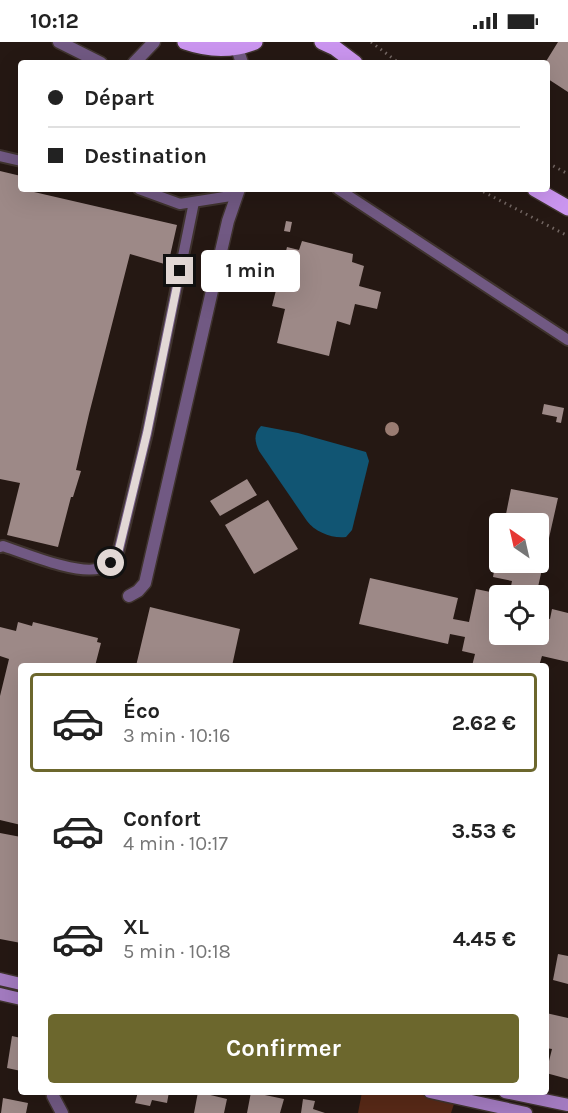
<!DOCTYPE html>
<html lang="fr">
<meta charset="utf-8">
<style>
:root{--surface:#fff;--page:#f2f2f2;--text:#222;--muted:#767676;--line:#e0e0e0;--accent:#6c672d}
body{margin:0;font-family:Karla,sans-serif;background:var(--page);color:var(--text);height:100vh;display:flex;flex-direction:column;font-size:22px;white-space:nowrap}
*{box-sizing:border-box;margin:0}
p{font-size:20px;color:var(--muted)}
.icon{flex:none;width:33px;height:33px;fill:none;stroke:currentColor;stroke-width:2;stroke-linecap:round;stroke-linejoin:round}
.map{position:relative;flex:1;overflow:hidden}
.side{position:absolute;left:18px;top:621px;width:531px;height:432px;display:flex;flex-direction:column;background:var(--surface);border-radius:6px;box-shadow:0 6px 24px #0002}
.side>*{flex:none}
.banner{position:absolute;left:18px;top:18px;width:532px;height:132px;border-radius:6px;box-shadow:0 6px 24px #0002;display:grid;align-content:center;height:132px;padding:0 30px;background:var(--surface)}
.needle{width:39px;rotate:326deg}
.tools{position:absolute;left:489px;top:471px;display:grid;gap:12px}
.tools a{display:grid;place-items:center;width:60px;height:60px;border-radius:6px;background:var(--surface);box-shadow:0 6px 24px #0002;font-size:30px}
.end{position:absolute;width:27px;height:27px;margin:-14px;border:8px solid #e2d8d5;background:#111;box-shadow:0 0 0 3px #111}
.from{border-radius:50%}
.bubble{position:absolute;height:42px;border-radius:6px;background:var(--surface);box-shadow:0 6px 24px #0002;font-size:20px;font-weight:700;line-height:42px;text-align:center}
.banner b{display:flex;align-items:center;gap:21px;height:57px;font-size:22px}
.banner b+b{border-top:2px solid var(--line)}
.banner i{width:15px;height:15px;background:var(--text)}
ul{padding:10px 0 0;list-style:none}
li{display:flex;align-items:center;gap:18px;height:99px;margin:0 12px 9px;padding:0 18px;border:3px solid transparent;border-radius:6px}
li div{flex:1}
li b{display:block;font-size:22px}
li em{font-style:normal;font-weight:700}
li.active{border-color:var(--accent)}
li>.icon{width:54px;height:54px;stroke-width:1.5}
.primary-button{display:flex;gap:12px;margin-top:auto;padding:12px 30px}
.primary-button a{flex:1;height:69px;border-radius:6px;background:var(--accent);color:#fff;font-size:24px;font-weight:700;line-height:69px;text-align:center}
.status{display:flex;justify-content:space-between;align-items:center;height:42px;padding:0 30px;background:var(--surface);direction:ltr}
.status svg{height:16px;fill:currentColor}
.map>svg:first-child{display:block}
.green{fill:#582917}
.water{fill:#115573}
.building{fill:#9d8987}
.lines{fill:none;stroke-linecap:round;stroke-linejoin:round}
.lane-casing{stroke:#3f332e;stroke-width:14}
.street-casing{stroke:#3f332e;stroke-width:15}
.secondary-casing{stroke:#3f332e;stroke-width:15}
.primary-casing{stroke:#3f332e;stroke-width:18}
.path{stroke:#736763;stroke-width:3;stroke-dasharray:1.5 4.5;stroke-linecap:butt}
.lane{stroke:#715983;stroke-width:10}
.street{stroke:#715983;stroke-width:12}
.secondary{stroke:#a37bc0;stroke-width:12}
.primary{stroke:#ca95ef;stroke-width:15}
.tree{fill:#9a7c72}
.route{stroke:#e2d8d5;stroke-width:8}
</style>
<div class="status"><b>10:12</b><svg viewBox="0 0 49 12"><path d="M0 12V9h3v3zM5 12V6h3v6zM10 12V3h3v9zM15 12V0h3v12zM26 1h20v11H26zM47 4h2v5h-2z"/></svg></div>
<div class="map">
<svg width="568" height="1071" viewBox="0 0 568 1071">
<rect width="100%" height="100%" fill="#251813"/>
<path class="green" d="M362 1050H412L455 1059 451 1071H358Z"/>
<path class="water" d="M261 384 298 391 366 410 369 419 352 488 346 495C333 497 315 490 307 479L259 409C255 400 253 392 261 384Z"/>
<path class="building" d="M558 0H568V50L548 37V21H545Z
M0 129 21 134V147L177 183 168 223 130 212 89 372 76 428 81 429 73 455H71L58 505 7 493 20 441 0 437Z
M286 179 292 180 290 190 284 189Z
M302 199 353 212 352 220 364 224 359 244 381 250 377 267 355 262 350 283 337 279 329 314 277 301 285 267 272 264 287 205 299 208Z
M544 362 564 366 561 381 556 380 557 375 542 372Z
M247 437 257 453 220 474 210 459Z
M511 447 558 456 538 545 529 543 527 554H509L512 539 493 535 498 507 500 520H538V482H504Z
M268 458 298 507 254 532 225 483Z
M370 536 458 556 453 577 469 580 476 547 500 552V592H538V574L550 577 552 567 568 571V620L542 614 539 624H472L475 612 462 609 465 595 450 592 448 602 359 582Z
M150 565 240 587 232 624H136Z
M18 580 32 584 33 580 98 596 97 600 101 601 95 624H21V783L0 778V654L9 617 0 614V585L16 589Z
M0 791 21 795V901L0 897Z
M558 912 568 914V942L553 938Z
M546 971 568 976V1037L546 1031 552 1007 546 1006Z
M12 994 21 996V1029L7 1026Z
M138 1050H169L167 1061 152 1058 150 1064 135 1061Z
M198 1050 227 1057 224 1071H194Z
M251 1050 284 1057 280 1071H247Z
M3 1056 28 1061 26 1071H1Z
M303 1057 315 1059 313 1067 325 1071H301Z"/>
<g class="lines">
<g class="lane-casing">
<path id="lane" d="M0 114 21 119
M139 147 180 162 237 153
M338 147 568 298
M0 505 3 504C24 511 80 534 100 526 108 523 113 518 118 511L147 391 194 160"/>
</g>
<g class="street-casing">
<path id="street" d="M59 0 101 21
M237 6 242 21
M134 21 154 0
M129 554 138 549 145 541 228 179 239 147
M54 1050 53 1054 62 1071"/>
</g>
<g class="secondary-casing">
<path id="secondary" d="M0 937 21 942
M0 952 21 957
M430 1050 526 1071
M505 1050 568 1063"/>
</g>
<g class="primary-casing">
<path id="primary" d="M185 0C208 8 232 9 255 0
M322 0 335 6 355 21
M535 147 568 166"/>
</g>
<path class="path" d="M371 0 399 21
M548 121 568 132
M478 147 568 194"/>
<use href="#lane" class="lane"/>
<use href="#street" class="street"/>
<use href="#secondary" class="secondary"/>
<use href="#primary" class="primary"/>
</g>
<circle class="tree" cx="392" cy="387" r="7"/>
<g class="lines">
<path class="route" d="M111 521 118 511 147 391 180 229"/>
</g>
</svg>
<div class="tools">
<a><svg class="needle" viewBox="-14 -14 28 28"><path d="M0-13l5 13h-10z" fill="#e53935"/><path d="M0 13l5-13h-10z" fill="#767676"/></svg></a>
<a><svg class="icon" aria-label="locate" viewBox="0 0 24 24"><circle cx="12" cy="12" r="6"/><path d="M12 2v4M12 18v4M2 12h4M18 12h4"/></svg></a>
</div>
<i class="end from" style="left:111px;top:521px"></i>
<i class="end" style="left:180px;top:229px"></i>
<div class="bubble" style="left:201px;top:208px;width:99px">1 min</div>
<div class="banner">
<b><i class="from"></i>Départ</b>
<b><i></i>Destination</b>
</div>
<section class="side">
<ul>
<li class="active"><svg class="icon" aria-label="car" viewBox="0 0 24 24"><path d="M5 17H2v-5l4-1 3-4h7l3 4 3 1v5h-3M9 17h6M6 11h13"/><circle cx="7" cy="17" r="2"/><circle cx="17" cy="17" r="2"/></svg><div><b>Éco</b><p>3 min · 10:16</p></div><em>2.62 €</em></li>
<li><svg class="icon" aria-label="car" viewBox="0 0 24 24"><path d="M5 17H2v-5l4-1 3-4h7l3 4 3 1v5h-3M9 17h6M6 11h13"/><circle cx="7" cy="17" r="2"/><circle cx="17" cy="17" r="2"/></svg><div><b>Confort</b><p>4 min · 10:17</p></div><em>3.53 €</em></li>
<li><svg class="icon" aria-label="car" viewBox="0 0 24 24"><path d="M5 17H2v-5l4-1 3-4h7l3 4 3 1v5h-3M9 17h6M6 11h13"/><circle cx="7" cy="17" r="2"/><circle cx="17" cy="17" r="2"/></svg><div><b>XL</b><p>5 min · 10:18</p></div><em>4.45 €</em></li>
</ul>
<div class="primary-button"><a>Confirmer</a></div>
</section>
</div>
